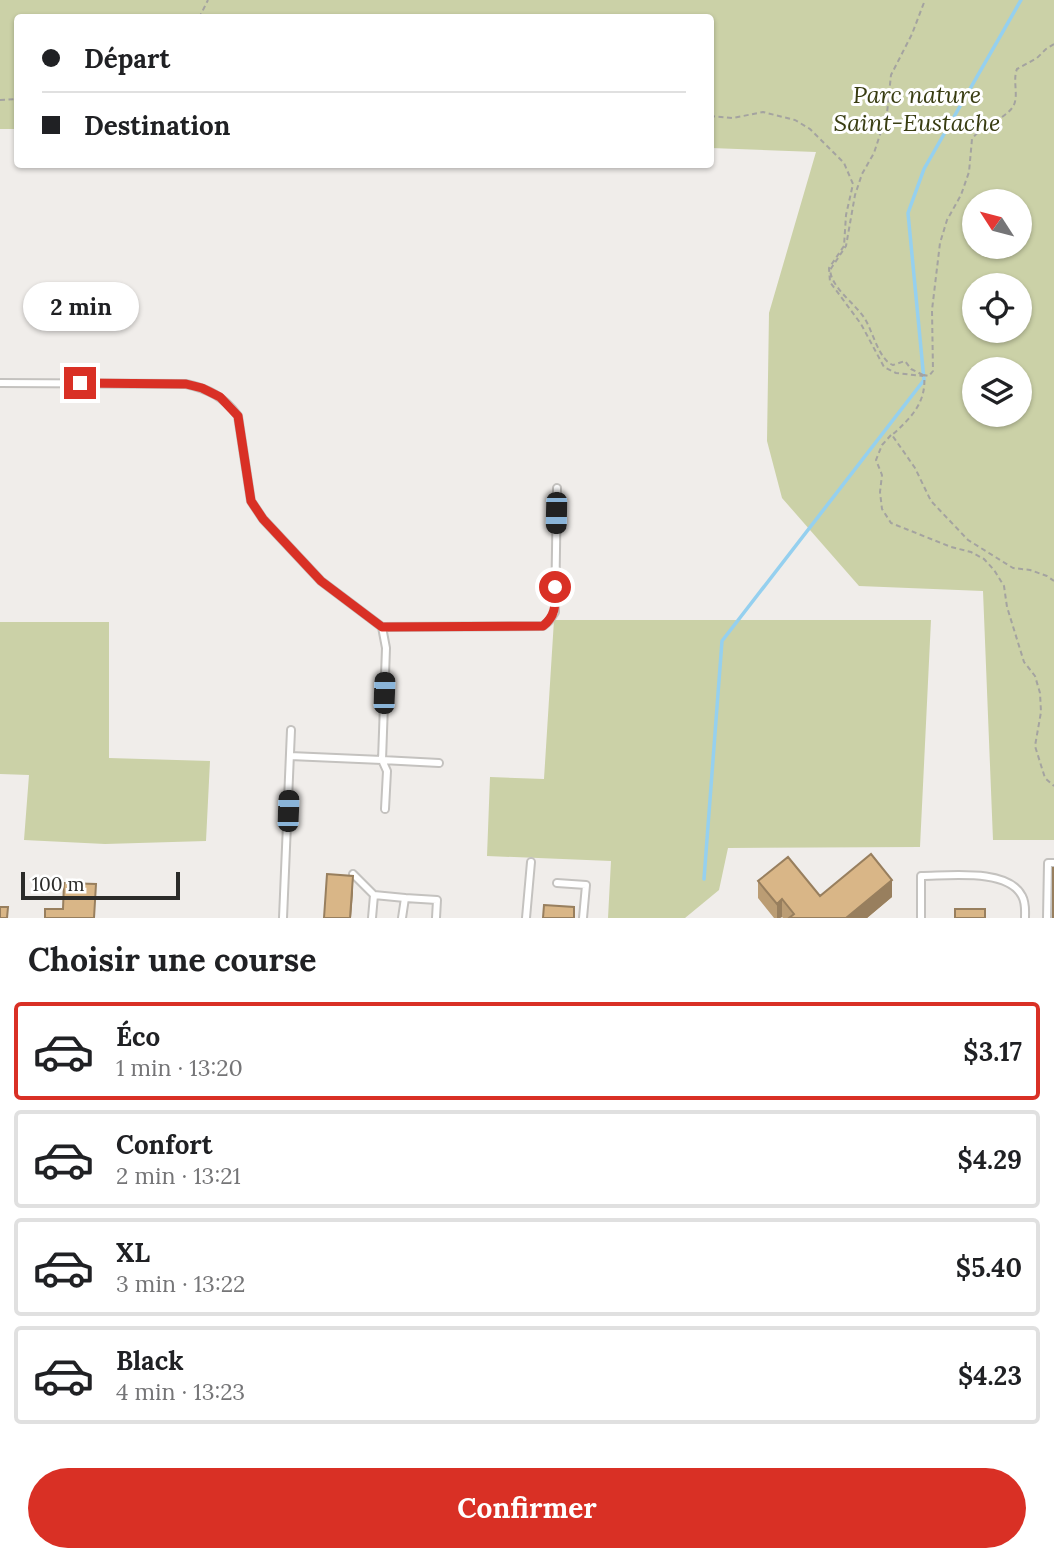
<!DOCTYPE html>
<html lang="fr">
<meta charset="utf-8">
<style>
:root{--surface:#fff;--page:#f6f6f6;--text:#202124;--muted:#757577;--line:#e0e0e0;--accent:#d93025}
body{margin:0;font-family:Lora,serif;background:var(--page);color:var(--text);height:100vh;display:flex;flex-direction:column;font-size:26px;white-space:nowrap}
*{box-sizing:border-box;margin:0}
p{font-size:23px;color:var(--muted)}
.icon{flex:none;width:38px;height:38px;fill:none;stroke:currentColor;stroke-width:2;stroke-linecap:round;stroke-linejoin:round}
.map{position:relative;height:918px;overflow:hidden}
.drawer{display:flex;flex-direction:column;background:var(--surface);flex:1}
.drawer>*{flex:none}
.banner{position:absolute;left:14px;top:14px;width:700px;height:154px;border-radius:7px;box-shadow:0 2px 5px #0004;display:grid;align-content:center;height:154px;padding:0 28px;background:var(--surface)}
.needle{width:46px;rotate:306deg}
.tools{position:absolute;left:962px;top:189px;display:grid;gap:14px}
.tools a{display:grid;place-items:center;width:70px;height:70px;border-radius:50%;background:var(--surface);box-shadow:0 2px 5px #0004;font-size:35px}
.scale{position:absolute;left:21px;bottom:18px;width:159px;box-sizing:border-box;padding-left:7px;border:4px solid #2b2b29;border-top:0;font-size:19px;line-height:24px;white-space:nowrap;color:#2b2b29;-webkit-text-stroke:5px #fff;paint-order:stroke}
.end{position:absolute;width:32px;height:32px;margin:-16px;border:9px solid #d93025;background:#fff;box-shadow:0 0 0 4px #fff}
.from{border-radius:50%}
.bubble{position:absolute;height:49px;border-radius:24px;background:var(--surface);box-shadow:0 2px 5px #0004;font-size:23px;font-weight:700;line-height:49px;text-align:center}
.car{position:absolute;width:21px;height:42px;margin:-21px -10px;border-radius:9px;box-shadow:0 0 5px 2px #0007;background:linear-gradient(#222 24%,#8ab4d8 0 40%,#222 0 76%,#8ab4d8 0 86%,#222 0)}
.banner b{display:flex;align-items:center;gap:24px;height:66px;font-size:26px}
.banner b+b{border-top:2px solid var(--line)}
.banner i{width:18px;height:18px;background:var(--text)}
ul{padding:0;list-style:none}
li{display:flex;align-items:center;gap:21px;height:98px;margin:0 14px 10px;padding:0 14px;border:4px solid var(--line);border-radius:7px}
li div{flex:1}
li b{display:block;font-size:26px}
li em{font-style:normal;font-weight:700}
li.current{border-color:var(--accent)}
li>.icon{width:63px;height:63px;stroke-width:1.5}
h2{padding:0 28px;font-size:32px;line-height:84px}
.button{display:flex;gap:14px;margin-top:auto;padding:14px 28px}
.button a{flex:1;height:80px;border-radius:42px;background:var(--accent);color:#fff;font-size:28px;font-weight:700;line-height:80px;text-align:center}
.map>svg:first-child{display:block}
.green{fill:#cbd1a7;fill-rule:evenodd}
.lines{fill:none;stroke-linecap:round;stroke-linejoin:round}
.stream{stroke:#95d0ef;stroke-width:3.5}
.lane-casing{stroke:#c4c2bf;stroke-width:10}
.path{stroke:#a4a3a0;stroke-width:2;stroke-dasharray:5 3.5;stroke-linecap:butt}
.lane{stroke:#fff;stroke-width:6}
.wall{fill:#bb9d74}
.shaded-wall{fill:#987f5e}
.building{fill:#d9b687;stroke:#987f5e;stroke-width:2}
.route{stroke:#d93025;stroke-width:9}
.labels{text-anchor:middle;stroke-width:6;stroke-linejoin:round;paint-order:stroke}
.park-label{font-size:24px;font-style:italic;fill:#393d12;stroke:#fff}
</style>
<div class="map">
<svg width="1054" height="918" viewBox="0 0 1054 918">
<rect width="100%" height="100%" fill="#f0edea"/>
<path class="green" d="M0 0H1054V840H993L983 591 859 586 782 498 767 441 769 313 816 152 711 148 710 18H18L17 129H0ZM975 201H1020V247H975ZM975 285H1020V331H975ZM975 369H1020V415H975Z
M554 620H931L920 847 728 848 719 890 685 918H608L611 861 487 856 490 777 544 779Z
M0 622H109V758L210 761 206 841 105 844 24 840 29 775 0 774Z"/>
<g class="lines">
<path class="stream" d="M704 879 722 641 924 380 908 213 924 169 1021 0"/>
<g class="lane-casing">
<path id="lane" d="M0 383 186 384C209 389 224 397 238 416L251 501 263 519 321 581 382 627 386 648 382 760 290 756
M382 627 543 626 549 621 555 612 557 488
M385 809 387 771 382 760 439 763
M353 874 374 895
M557 883 586 885 583 918
M405 898 437 900 436 918
M283 918 291 730
M372 918 374 895 405 898 402 918
M526 918 531 862
M921 918V876C948 876 1008 868 1022 896 1026 903 1025 910 1025 918
M1047 918 1048 863H1054"/>
</g>
<path class="path" d="M199 18 208 0
M1054 44 1046 49 1037 58 1017 69C1012 81 1020 98 1012 108 1002 121 982 125 972 139L969 172 961 195 947 220 940 243 932 310 933 371 929 376 924 375C927 402 911 418 892 435L915 468 931 501 968 540 1013 568 1030 570 1047 576 1054 581
M0 100 18 99
M710 116 733 118 763 112 795 120 810 129 844 163 853 184 846 215 844 246 829 268 830 282 861 324 884 367 896 373 923 376
M923 375 911 369 905 361 893 365C879 360 873 332 865 319 855 303 832 289 830 270L846 246 855 195 862 174 874 153 887 113 891 75 912 34 925 0
M891 435 882 445 876 460 882 475 880 492 882 509 891 523 951 547 971 552 984 559 994 570 1004 586 1007 607 1024 662 1035 676 1040 693 1041 712 1035 746 1045 778 1054 786"/>
<use href="#lane" class="lane"/>
</g>
<path class="wall" d="M758 881 820 896 892 897 867 918H783L782 917 780 918H774L758 898Z"/>
<path class="shaded-wall" d="M353 876V893L351 918H350Z
M892 880V897L867 918H846Z
M782 899V917L780 918H777V904Z"/>
<path class="building" d="M871 854 892 880 846 918H789L794 914 782 899 777 904 758 881 788 857 820 896Z
M1053 868H1054V917H1053Z
M327 874 353 876 350 918H324Z
M64 883 96 884 94 918H45V909H63Z
M544 905 574 907V918H543Z
M0 907H8L7 918H0Z
M955 909H985V918H955Z"/>
<g class="lines">
<path class="route" d="M80 383 186 384 202 388 220 397 238 416 251 501 263 519 321 581 382 627 543 626C557 615 555 603 555 587"/>
</g>
<g class="labels">
<g class="park-label">
<text x="917" y="103">Parc nature<tspan x="917" dy="28">Saint-Eustache</tspan></text>
</g>
</g>
</svg>
<div class="tools">
<a><svg class="needle" viewBox="-14 -14 28 28"><path d="M0-13l5 13h-10z" fill="#e53935"/><path d="M0 13l5-13h-10z" fill="#757577"/></svg></a>
<a><svg class="icon" aria-label="locate" viewBox="0 0 24 24"><circle cx="12" cy="12" r="6"/><path d="M12 2v4M12 18v4M2 12h4M18 12h4"/></svg></a>
<a><svg class="icon" aria-label="layers" viewBox="0 0 24 24"><path d="M12 4l9 5-9 5-9-5zM3 14l9 5 9-5"/></svg></a>
</div>
<div class="scale">100 m</div>
<i class="end from" style="left:555px;top:587px"></i>
<i class="end" style="left:80px;top:383px"></i>
<div class="bubble" style="left:23px;top:282px;width:116px">2 min</div>
<i class="car" style="left:556px;top:513px;rotate:181deg"></i>
<i class="car" style="left:384px;top:693px;rotate:2deg"></i>
<i class="car" style="left:288px;top:811px;rotate:2deg"></i>
<div class="banner">
<b><i class="from"></i>Départ</b>
<b><i></i>Destination</b>
</div>
</div>
<section class="drawer">
<h2>Choisir une course</h2>
<ul>
<li class="current"><svg class="icon" aria-label="car" viewBox="0 0 24 24"><path d="M5 17H2v-5l4-1 3-4h7l3 4 3 1v5h-3M9 17h6M6 11h13"/><circle cx="7" cy="17" r="2"/><circle cx="17" cy="17" r="2"/></svg><div><b>Éco</b><p>1 min · 13:20</p></div><em>$3.17</em></li>
<li><svg class="icon" aria-label="car" viewBox="0 0 24 24"><path d="M5 17H2v-5l4-1 3-4h7l3 4 3 1v5h-3M9 17h6M6 11h13"/><circle cx="7" cy="17" r="2"/><circle cx="17" cy="17" r="2"/></svg><div><b>Confort</b><p>2 min · 13:21</p></div><em>$4.29</em></li>
<li><svg class="icon" aria-label="car" viewBox="0 0 24 24"><path d="M5 17H2v-5l4-1 3-4h7l3 4 3 1v5h-3M9 17h6M6 11h13"/><circle cx="7" cy="17" r="2"/><circle cx="17" cy="17" r="2"/></svg><div><b>XL</b><p>3 min · 13:22</p></div><em>$5.40</em></li>
<li><svg class="icon" aria-label="car" viewBox="0 0 24 24"><path d="M5 17H2v-5l4-1 3-4h7l3 4 3 1v5h-3M9 17h6M6 11h13"/><circle cx="7" cy="17" r="2"/><circle cx="17" cy="17" r="2"/></svg><div><b>Black</b><p>4 min · 13:23</p></div><em>$4.23</em></li>
</ul>
<div class="button"><a>Confirmer</a></div>
</section>
